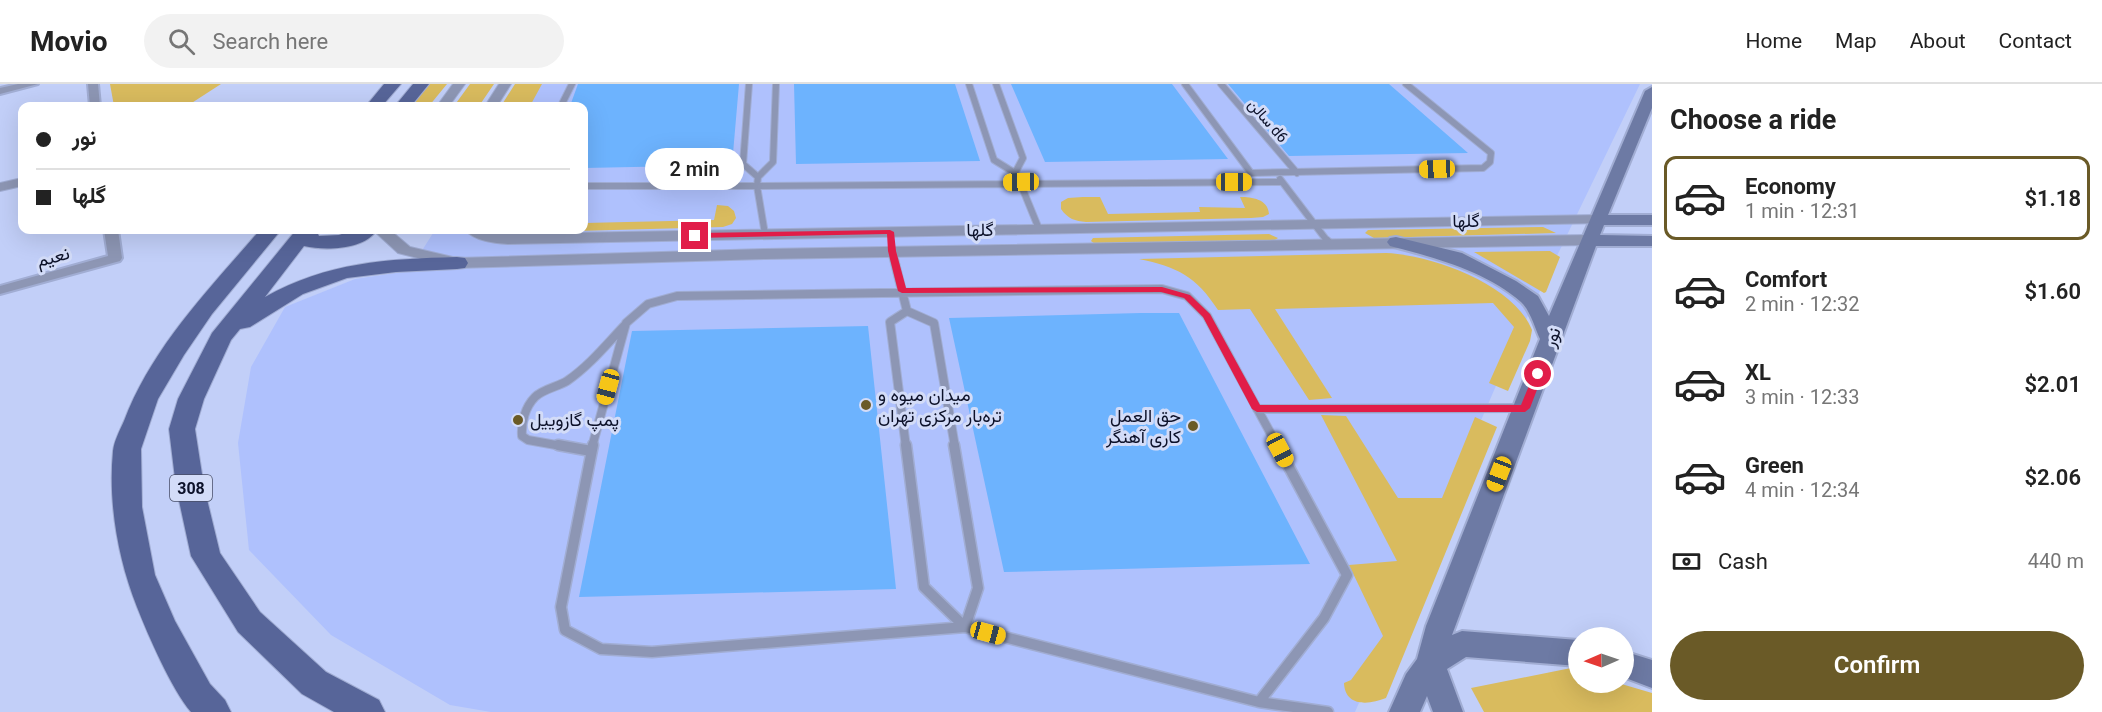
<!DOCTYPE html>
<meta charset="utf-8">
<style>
:root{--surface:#fff;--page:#f2f2f2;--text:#222;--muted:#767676;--line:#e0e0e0;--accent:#6a5a27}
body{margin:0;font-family:Roboto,Vazirmatn,sans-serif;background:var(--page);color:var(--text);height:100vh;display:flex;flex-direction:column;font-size:22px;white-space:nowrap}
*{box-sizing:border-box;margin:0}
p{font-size:20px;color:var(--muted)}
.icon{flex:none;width:33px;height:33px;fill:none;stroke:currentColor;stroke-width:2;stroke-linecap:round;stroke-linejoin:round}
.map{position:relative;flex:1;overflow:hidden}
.sheet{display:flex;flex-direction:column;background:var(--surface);width:450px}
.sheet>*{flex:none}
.top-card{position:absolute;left:18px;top:18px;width:570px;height:132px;border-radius:12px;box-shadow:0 6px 24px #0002;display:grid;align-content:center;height:132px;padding:0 18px;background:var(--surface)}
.needle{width:39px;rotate:268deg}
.fabs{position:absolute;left:1568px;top:543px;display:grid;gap:12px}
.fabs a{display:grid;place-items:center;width:66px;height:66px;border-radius:50%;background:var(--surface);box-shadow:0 6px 24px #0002;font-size:30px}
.end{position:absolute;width:27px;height:27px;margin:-14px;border:8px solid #e11d48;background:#fff;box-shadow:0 0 0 3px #fff}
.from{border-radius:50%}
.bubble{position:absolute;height:42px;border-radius:21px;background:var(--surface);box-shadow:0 6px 24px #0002;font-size:20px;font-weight:600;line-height:42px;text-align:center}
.car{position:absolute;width:18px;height:36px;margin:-18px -9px;border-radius:8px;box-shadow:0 0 4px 2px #0007;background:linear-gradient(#f5c518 24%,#345 0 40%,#f5c518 0 76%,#345 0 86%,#f5c518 0)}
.top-card b{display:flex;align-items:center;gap:21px;height:57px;font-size:22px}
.top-card b+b{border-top:2px solid var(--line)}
.top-card i{width:15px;height:15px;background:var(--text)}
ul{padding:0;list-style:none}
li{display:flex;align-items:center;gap:18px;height:84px;margin:0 12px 9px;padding:0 6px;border:3px solid transparent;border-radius:12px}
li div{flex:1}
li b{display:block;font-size:22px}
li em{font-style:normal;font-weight:600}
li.selected{border-color:var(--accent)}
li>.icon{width:54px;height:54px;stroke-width:1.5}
h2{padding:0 18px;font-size:27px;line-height:72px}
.pay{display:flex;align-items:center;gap:15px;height:66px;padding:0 18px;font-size:22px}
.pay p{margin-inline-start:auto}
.primary-button{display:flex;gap:12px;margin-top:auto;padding:12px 18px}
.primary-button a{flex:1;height:69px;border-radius:36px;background:var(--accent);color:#fff;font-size:24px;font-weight:600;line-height:69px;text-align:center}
header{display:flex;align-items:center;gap:36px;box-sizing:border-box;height:84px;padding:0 30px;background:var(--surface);border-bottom:2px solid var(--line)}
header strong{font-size:28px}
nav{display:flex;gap:33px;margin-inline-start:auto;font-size:21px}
.search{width:420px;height:54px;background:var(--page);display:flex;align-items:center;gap:15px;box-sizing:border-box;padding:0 21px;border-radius:33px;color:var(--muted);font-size:22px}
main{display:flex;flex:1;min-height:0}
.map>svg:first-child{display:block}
.built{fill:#afc1fd}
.green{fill:#d9bb5e}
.building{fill:#6db3fe}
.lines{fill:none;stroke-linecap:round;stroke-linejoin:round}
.service-far2-casing{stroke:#a1add3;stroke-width:8}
.service-far1-casing{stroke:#a1add3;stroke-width:10}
.service-casing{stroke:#a1add3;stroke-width:13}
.minor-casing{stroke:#a1add3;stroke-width:4}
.tertiary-casing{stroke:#a1add3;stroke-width:2}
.secondary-casing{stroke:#a1add3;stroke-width:4}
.primary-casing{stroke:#a1add3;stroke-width:2}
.service-far2{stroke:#8d96b4;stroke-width:6}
.service-far1{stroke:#8d96b4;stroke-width:8}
.service{stroke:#8d96b4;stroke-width:10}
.minor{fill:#8d96b4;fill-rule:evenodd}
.tertiary{fill:#8d96b4;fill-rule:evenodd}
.secondary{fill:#6d7aa4;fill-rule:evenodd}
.primary{fill:#576599;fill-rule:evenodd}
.route{fill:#e11d48}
.poi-dot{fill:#6a5a27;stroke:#d3dcf8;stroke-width:2}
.labels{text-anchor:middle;stroke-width:6;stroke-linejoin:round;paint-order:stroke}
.far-street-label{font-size:15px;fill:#0c1129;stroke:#d3dcf8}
.shield{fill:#d3dcf8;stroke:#484e67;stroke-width:1.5}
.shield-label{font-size:16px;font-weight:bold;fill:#0c1129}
.street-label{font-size:18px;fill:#0c1129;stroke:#d3dcf8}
.poi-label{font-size:18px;fill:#0c1129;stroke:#d3dcf8;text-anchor:start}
</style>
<header>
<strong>Movio</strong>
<div class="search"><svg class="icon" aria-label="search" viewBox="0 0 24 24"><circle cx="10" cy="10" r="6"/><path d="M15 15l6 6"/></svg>Search here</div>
<nav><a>Home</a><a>Map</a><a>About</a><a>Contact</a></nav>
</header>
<main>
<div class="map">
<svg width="1652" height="628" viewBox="0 0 1652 628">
<rect width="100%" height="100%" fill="#c2cff8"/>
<path class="built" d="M524 0H1640L1511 267 1355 628H491L450 621 331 551 249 466 238 359 251 283 285 223 355 195 409 187 435 146H584V22H510Z"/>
<path class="green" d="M110 0H221L187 22H114Z
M430 0H447L429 22H411Z
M470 0H494L479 22H454Z
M515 0H542L530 22H501Z
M1083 113H1100L1108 130 1200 128 1199 123 1245 124 1240 113C1252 113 1268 115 1269 130L1263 133 1251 134 1086 138C1075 137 1068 135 1061 125V118L1068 114Z
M717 121 728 122 734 127 736 134 732 140 723 143 540 148 501 146H584V139L714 136Z
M1543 143 1556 149 1374 154 1365 149 1368 146Z
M1269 150 1278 154 1275 156 1095 160 1091 157 1093 154Z
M1550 167 1560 173 1546 208 1544 209 1474 168Z
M1386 169C1431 171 1514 200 1532 246L1530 257 1508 307 1489 299 1514 243 1493 219 1275 225 1332 314 1309 316 1250 225 1218 226C1196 192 1177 183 1139 175Z
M1321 331 1346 332 1398 414H1442L1475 333 1497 343 1386 614C1369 621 1345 623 1344 599L1351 596 1383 552 1349 481 1397 477Z
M1571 584 1578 586V598L1618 599 1652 609V628H1484L1471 604Z"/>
<path class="building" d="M578 0H739L732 81 584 84V22H570Z
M794 0H955L980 77 796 80Z
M1011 0H1172L1228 75 1045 78Z
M1228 0H1389L1468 69 1289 72Z
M1141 229H1179L1310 480 1004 488 949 234Z
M868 242 896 505 579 513 632 247Z"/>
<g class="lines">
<g class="service-far2-casing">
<path id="service-far2" d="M749 0 743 80 758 93 773 78 776 0
M969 0 994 76 1015 89 1023 74 996 0
M1185 0 1251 89 1483 84 1490 78 1491 69 1406 0
M1221 0 1297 89
M561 22 572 0
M758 93 757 102 1282 98
M1280 95 1328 158
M1019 96 1039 145
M584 102H757L765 150"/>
</g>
<g class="service-far1-casing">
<path id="service-far1" d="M1327 157 1329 159
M892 167 907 227
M1257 325 1521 324
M567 363 528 356 522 352C521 339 525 323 535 313 543 305 557 303 567 297 589 282 606 261 624 242
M592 363 626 239 648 220 677 212 1162 205 1187 212 1207 232 1278 363
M906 363 890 238 907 227 934 239 955 363"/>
</g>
<g class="service-casing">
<path id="service" d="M558 361 591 367
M593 361 561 523 565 546 601 565 652 568 965 543 1259 618
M906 361 924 503 965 543 978 504 954 361
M1259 618 1328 628
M1259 618 1324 534 1347 491 1277 361"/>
</g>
<g class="minor-casing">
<path id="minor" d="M18 0H38L0 10V4Z
M88 0H98L100 22H90Z
M104 146H118L122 174 120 177 0 210V202L108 172Z"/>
</g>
<g class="tertiary-casing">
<path id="tertiary" d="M453 0H465L449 22H437Z
M499 0H511L497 22H485Z
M22 94V102L0 107V99Z
M1598 131 1603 133 1606 136 1603 139 508 160C494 159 475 157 465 146H486L508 150Z
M373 146H390L410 163 457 174 765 165 1589 151 1597 156 1589 161 765 175 457 184 398 169Z"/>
</g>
<g class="secondary-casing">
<path id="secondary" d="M1652 3V24L1608 131H1652V141H1604L1600 151 1652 152V162H1596L1452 551 1462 547 1578 556V582L1466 573 1447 585 1463 628H1433L1427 612 1420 628H1389L1406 590 1417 575 1426 542 1540 255C1535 244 1530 226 1521 218 1486 187 1433 173 1390 162L1387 158 1390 154 1396 153 1462 169 1516 197 1538 212 1549 232 1645 7Z
M1623 567 1652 576V604L1623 593Z"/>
</g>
<g class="primary-casing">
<path id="primary" d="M384 0H401L382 22H366Z
M413 0H429L411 22H395Z
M260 146H281L212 230 184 271 158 315 141 365 142 423 155 491 175 537 210 600 225 616 231 628H191C172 606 148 551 137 523 118 475 108 419 113 367 114 357 120 346 124 337 152 263 210 204 260 146Z
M296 146H316L319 152 339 151 353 146H377C364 166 325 167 304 162L265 213C328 178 386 175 457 173L465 174 468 179 465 184 457 185 396 188 347 194 303 210 250 243 240 245 231 256 204 315 195 345 204 403 220 469 260 528 326 588 379 616 385 628H334L302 610 238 548 191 472 176 403 169 345 178 315 212 249Z"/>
</g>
<use href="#service-far2" class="service-far2"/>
<use href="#service-far1" class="service-far1"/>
<use href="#service" class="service"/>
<use href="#minor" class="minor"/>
<use href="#tertiary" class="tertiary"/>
<use href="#secondary" class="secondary"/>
<use href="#primary" class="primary"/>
</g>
<path class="route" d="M890 146 894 148 896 167 906 204 1162 203 1190 211 1210 230 1260 321H1521L1535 287 1543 290 1530 324 1525 328H1257L1252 325 1203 233 1184 214 1161 208 902 209 898 207 888 167 887 150 695 154 691 152 695 149Z"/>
<g class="poi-dot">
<circle cx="866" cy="321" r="6"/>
<circle cx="518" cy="336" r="6"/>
<circle cx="1193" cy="342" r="6"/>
</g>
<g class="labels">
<g class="far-street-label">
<text transform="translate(1268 37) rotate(49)" y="5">سالن d6</text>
</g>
<rect class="shield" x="170" y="391" width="42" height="26" rx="4.5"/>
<g class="shield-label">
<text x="191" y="410">308</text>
</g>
<g class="street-label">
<text transform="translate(1466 137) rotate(-1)" y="6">گلها</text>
<text transform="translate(980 146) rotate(-1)" y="6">گلها</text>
<text transform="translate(53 173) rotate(-16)" y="6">نعیم</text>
<text transform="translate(1552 253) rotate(-69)" y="6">نور</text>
</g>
<g class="poi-label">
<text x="878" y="317">میدان میوه و<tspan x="878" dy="21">تره‌بار مرکزی تهران</tspan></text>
<text x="1181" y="338" text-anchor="end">حق العمل<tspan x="1181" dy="21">کاری آهنگر</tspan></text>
<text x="530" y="342">پمپ گازوییل</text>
</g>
</g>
</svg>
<div class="fabs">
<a><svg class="needle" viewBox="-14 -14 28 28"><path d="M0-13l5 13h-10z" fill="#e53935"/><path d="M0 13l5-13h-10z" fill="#767676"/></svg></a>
</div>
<i class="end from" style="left:1538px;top:290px"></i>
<i class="end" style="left:695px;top:152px"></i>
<div class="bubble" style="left:645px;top:64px;width:99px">2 min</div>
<i class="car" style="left:1437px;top:85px;rotate:268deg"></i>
<i class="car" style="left:1021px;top:98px;rotate:269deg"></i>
<i class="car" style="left:1234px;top:98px;rotate:90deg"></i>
<i class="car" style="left:608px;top:303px;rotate:195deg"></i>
<i class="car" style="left:1280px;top:366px;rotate:152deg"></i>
<i class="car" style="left:1499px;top:390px;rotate:201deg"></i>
<i class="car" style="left:988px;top:549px;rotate:105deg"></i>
<div class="top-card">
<b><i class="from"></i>نور</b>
<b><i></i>گلها</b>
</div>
</div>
<section class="sheet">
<h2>Choose a ride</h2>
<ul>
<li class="selected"><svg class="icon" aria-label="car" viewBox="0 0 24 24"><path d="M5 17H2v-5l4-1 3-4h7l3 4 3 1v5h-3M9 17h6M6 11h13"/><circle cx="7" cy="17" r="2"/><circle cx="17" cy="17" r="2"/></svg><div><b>Economy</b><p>1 min · 12:31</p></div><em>$1.18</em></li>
<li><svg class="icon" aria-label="car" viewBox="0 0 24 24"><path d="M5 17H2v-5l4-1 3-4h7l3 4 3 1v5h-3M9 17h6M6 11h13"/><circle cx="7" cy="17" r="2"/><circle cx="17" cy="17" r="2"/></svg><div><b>Comfort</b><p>2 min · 12:32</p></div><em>$1.60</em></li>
<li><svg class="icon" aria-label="car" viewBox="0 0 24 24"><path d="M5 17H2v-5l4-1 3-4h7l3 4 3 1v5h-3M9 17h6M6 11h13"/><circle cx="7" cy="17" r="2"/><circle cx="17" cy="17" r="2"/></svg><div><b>XL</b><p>3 min · 12:33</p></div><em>$2.01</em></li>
<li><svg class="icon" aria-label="car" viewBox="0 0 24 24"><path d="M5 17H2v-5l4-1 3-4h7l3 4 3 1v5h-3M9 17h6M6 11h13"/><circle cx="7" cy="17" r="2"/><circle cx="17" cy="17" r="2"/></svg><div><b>Green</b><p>4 min · 12:34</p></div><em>$2.06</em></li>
</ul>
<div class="pay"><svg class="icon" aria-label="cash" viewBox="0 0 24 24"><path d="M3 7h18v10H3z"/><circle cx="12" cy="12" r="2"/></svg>Cash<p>440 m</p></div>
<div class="primary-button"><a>Confirm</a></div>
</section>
</main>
